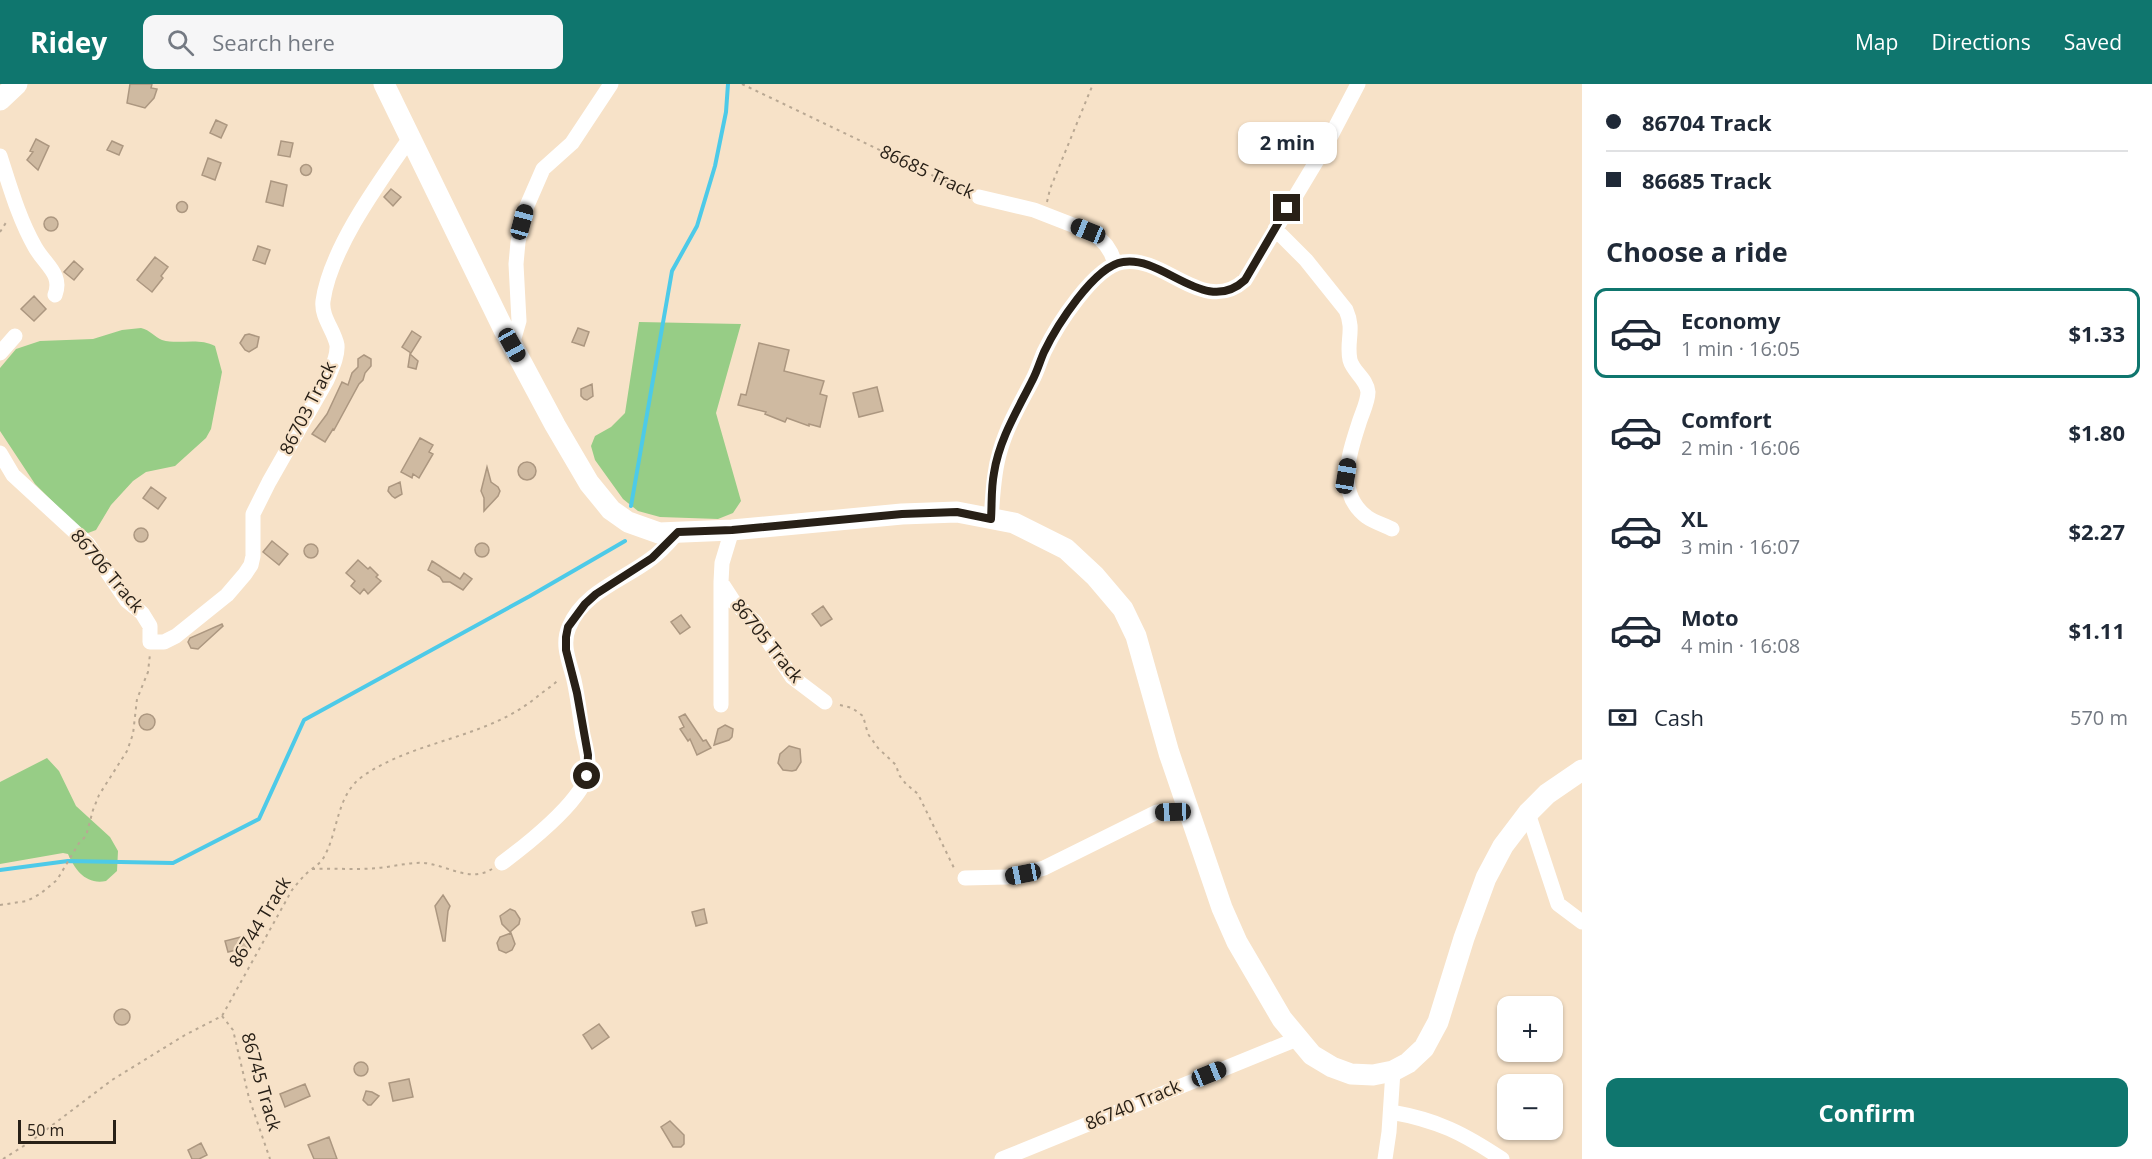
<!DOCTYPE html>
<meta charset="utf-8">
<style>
:root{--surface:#fff;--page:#f6f6f7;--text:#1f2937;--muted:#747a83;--line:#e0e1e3;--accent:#0f766e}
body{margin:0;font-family:"Open Sans",sans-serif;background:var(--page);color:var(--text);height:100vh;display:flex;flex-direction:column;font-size:22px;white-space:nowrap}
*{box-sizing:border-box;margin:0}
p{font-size:20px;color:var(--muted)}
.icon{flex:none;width:33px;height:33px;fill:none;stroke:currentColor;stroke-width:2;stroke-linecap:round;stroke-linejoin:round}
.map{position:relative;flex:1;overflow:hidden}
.panel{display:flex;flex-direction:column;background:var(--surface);width:570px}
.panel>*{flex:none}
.hud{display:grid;align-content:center;height:132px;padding:0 24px;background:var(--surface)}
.fabs{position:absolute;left:1497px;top:912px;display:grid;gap:12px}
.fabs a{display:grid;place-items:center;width:66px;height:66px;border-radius:12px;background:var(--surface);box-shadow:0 2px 4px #0004;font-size:30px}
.scale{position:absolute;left:18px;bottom:15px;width:98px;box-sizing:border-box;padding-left:6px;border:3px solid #282017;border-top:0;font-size:16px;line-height:21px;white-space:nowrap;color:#282017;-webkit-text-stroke:4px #f7e2c8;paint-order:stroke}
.end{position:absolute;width:27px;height:27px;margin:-14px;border:8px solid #282017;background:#fff;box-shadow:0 0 0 3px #fff}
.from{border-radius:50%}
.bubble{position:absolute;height:42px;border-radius:12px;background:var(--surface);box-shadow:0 2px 4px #0004;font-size:20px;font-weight:700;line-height:42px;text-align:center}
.car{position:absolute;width:18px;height:36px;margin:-18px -9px;border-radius:8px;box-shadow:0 0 4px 2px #0007;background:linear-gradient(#222 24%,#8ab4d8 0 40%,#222 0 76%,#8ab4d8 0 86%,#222 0)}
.hud b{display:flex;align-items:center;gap:21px;height:57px;font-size:22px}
.hud b+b{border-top:2px solid var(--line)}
.hud i{width:15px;height:15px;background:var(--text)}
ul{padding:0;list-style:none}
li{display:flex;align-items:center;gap:18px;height:90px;margin:0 12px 9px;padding:0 12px;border:3px solid transparent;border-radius:12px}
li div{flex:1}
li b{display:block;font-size:22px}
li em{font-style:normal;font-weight:700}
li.active{border-color:var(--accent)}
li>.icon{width:54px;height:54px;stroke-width:1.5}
h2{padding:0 24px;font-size:27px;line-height:72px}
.pay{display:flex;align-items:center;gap:15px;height:66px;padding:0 24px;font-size:22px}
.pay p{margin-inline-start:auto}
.primary-button{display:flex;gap:12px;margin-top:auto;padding:12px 24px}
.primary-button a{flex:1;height:69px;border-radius:12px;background:var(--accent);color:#fff;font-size:24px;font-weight:700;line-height:69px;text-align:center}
header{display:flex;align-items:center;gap:36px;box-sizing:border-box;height:84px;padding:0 30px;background:var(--accent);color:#fff}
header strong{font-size:28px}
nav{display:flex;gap:33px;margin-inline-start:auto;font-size:21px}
.search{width:420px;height:54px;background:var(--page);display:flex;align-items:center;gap:15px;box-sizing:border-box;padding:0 21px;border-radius:12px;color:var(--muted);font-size:22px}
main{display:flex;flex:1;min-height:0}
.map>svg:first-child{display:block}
.green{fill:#97cd86}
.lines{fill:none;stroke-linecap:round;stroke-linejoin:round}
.stream{stroke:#4dcae8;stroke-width:4}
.building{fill:#cfbaa1;stroke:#ac9780;stroke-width:1.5}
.path{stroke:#b9a893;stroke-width:2;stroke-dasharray:3 4.5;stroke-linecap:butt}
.street{stroke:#fff;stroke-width:15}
.secondary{stroke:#fff;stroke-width:21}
.route{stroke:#282017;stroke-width:8}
.labels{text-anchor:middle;stroke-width:4.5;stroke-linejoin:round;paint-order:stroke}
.street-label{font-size:18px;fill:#282017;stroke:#f7e2c8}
</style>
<header>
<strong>Ridey</strong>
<div class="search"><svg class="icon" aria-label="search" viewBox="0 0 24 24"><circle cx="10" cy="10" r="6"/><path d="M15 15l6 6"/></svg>Search here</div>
<nav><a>Map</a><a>Directions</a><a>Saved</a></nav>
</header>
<main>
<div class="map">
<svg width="1582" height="1075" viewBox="0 0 1582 1075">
<rect width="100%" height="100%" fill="#f7e2c8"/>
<path class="green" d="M639 238 741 240 716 329 741 417 733 429 718 435 660 433 638 427 623 415 595 376 591 362 595 352 611 343 625 329Z
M141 244C150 246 155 253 162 256 179 261 198 253 215 262L222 288 211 345 206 354 175 382 146 388 133 397 111 421 96 446 88 449 77 442 35 400 0 347V284L16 265 40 257 93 255 122 246Z
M47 674 59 687 76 722 110 753 118 767 117 787 106 797C86 801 75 786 68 770L63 769 0 780V698Z"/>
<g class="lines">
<path class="stream" d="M631 422 672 187 697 142 715 82 726 28 728 0
M0 786 68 777 173 779 259 735 304 636 530 512 625 457"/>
</g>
<path class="building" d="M130 0H152L151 4 157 5 154 14 145 24 127 19Z
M216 36 227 41 221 54 210 49Z
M36 55 49 62 38 86 27 76 33 68 30 67Z
M112 57 123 62 119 71 107 66Z
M281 57 293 59 290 73 278 71Z
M208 74 221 79 215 96 202 91Z
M300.5 86a5.5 5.5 0 1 1 11 0a5.5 5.5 0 1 1-11 0Z
M271 97 287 101 283 122 266 118Z
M391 105 401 113 393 122 384 113Z
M176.5 123a5.5 5.5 0 1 1 11 0a5.5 5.5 0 1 1-11 0Z
M44 140a7 7 0 1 1 14 0a7 7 0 1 1-14 0Z
M258 162 270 166 265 180 253 176Z
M155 173 168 183 161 192 163 194 152 208 137 196Z
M74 177 83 185 74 196 64 188Z
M34 212 46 225 34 237 21 225Z
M578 244 589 248 584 262 572 258Z
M412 247 421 253 411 269 402 263Z
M249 250 259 253 257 263 249 268 245 266 240 259 245 251Z
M759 259 789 266 784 287 824 297 820 310 827 312 820 343 809 340V342L787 334 785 338 765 330 766 328 738 321 741 310 746 311Z
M410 270 418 277 416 285 408 283Z
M364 271 371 275V282L365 289 363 296 359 300 334 346 333 345 325 358 312 350 327 330 342 298 348 301 352 289 358 283V275Z
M592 300 593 312 587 316 584 315 581 312V305Z
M877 303 883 327 859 333 853 309Z
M420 354 433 361 429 368 433 370 419 394 413 390 412 394 401 388Z
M518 387a9 9 0 1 1 18 0a9 9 0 1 1-18 0Z
M487 383 491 398 498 403 500 407 498 412 484 427V414L481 407Z
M400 398 402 410 395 414 392 412 388 407 389 403Z
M151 403 166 414 158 425 143 414Z
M134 451a7 7 0 1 1 14 0a7 7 0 1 1-14 0Z
M272 457 288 470 279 481 263 468Z
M475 466a7 7 0 1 1 14 0a7 7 0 1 1-14 0Z
M304 467a7 7 0 1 1 14 0a7 7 0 1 1-14 0Z
M358 476 368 485 370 483 378 491 376 493 381 497 368 510 364 505 360 510 351 502 355 497 346 489Z
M432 477 460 495 464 489 472 495 463 506 450 498H443L440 493 428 486Z
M823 522 832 535 821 542 812 530Z
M681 531 690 543 680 550 671 538Z
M222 540 223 542 198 565 191 564 188 558 190 554Z
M139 638a8 8 0 1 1 16 0a8 8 0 1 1-16 0Z
M685 630 703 657 706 656 711 664 697 671 690 655 688 657 680 645 684 643 679 633Z
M725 641 733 645 732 653 729 656 714 661 718 645Z
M789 662 800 665 801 678 796 686 792 687 783 686 778 679 780 670Z
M443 811 450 822 448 827 445 857H443L435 822Z
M510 825 515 827 520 835 519 840 510 848 502 840 500 832Z
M704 825 707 839 696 842 692 828Z
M511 849 515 860 512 866 506 869 499 866 497 859 500 853Z
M245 852 248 863 228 868 225 857Z
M114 933a8 8 0 1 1 16 0a8 8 0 1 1-16 0Z
M599 940 609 953 592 965 583 951Z
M354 985a7 7 0 1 1 14 0a7 7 0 1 1-14 0Z
M409 995 413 1013 393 1017 389 999Z
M305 1000 310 1012 285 1023 280 1010Z
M366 1007 372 1008 379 1012 371 1021H368L363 1016Z
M670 1037 684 1051V1060L681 1063H673L661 1043Z
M329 1053 337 1075H314L308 1061Z
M201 1059 207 1071 199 1075H192L188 1066Z"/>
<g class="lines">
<path class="path" d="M742 0 965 107
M1047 118 1050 105 1093 0
M0 148 7 137
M840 621 852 624 863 632 868 650 878 664 896 681 899 691 906 700 918 710 954 784
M312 785C334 784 356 786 377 784 393 783 409 778 424 779 447 781 470 799 492 785
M0 821 27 817 40 810 57 796 79 759 86 752 93 726 99 711 127 667 133 650 137 615 148 588 150 570
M222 932 233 946 249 1014 270 1075
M3 1075 30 1058 112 996 185 951 222 932 292 806C296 801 300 796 304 792 310 785 320 781 324 773 339 746 336 711 363 692 417 655 487 655 538 612 545 606 553 602 559 595"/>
<path class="street" d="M0 72C10 103 19 135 35 163 45 181 63 190 55 211
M979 113 1034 126 1088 147 1097 152 1106 161 1111 169 1115 179
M1275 145 1306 176 1346 226C1355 246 1346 257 1350 276 1353 288 1367 295 1368 308 1368 318 1362 329 1359 339 1349 370 1335 409 1367 433 1374 438 1384 441 1392 445
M512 261 519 237 516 180 518 158 526 124 543 85 572 59 611 0
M0 269 15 252
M0 369 13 391 88 460 127 517 142 529 150 542V558H164L176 552 227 511 245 490 251 481 253 472V430L269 398 327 296C331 286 338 273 337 261 334 246 321 233 323 217 330 165 380 97 410 54
M991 435C993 412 993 390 1000 367 1007 342 1020 320 1032 297 1037 288 1040 277 1044 268 1056 243 1094 182 1123 178 1165 171 1204 233 1245 196L1325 63 1358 0
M732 446 722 479 721 498 734 518 755 538 792 593 825 618
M721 498V621
M1528 729 1558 820 1582 838
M502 779C525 762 580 719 587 691 590 677 586 664 583 651 580 633 578 614 574 596 570 579 561 561 569 543 584 507 624 496 652 474 662 467 670 457 678 448
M965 794 1007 793 1023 790 1044 784 1157 728 1189 727
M1391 1028C1437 1036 1463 1049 1502 1075
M1002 1075 1297 955
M1385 1075 1389 1048 1393 987"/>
<path class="secondary" d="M384 0 503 244 555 341 589 399 611 426 628 438 659 449 732 446 902 430 957 428 1014 439 1066 465 1095 492 1123 525 1136 552 1169 669 1222 824 1237 858 1282 935 1312 971 1332 983 1351 990 1373 991 1393 987 1408 979 1424 964 1438 938 1464 854 1486 794 1503 762 1528 729 1547 710 1582 686
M0 16 17 0"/>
</g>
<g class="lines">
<path class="route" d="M587 692 588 671 577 609 566 566V553L568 543 585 520 596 510 652 474 678 448 732 446 902 430 957 428 991 435C992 420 991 404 994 389 999 356 1017 327 1032 297 1037 288 1040 277 1044 268 1056 243 1094 182 1123 178 1164 171 1205 233 1245 196L1287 124"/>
</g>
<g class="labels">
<g class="street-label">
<text transform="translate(927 88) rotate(25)" y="6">86685 Track</text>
<text transform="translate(308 324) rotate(-63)" y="6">86703 Track</text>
<text transform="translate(107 487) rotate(50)" y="6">86706 Track</text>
<text transform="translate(767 557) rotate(51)" y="6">86705 Track</text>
<text transform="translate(260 838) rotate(-59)" y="6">86744 Track</text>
<text transform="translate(261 998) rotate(74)" y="6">86745 Track</text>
<text transform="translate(1133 1021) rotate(-23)" y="6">86740 Track</text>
</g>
</g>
</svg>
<div class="fabs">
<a>+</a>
<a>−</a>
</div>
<div class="scale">50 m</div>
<i class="end from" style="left:587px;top:692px"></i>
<i class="end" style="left:1287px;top:124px"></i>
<div class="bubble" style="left:1238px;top:38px;width:99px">2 min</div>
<i class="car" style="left:522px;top:138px;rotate:15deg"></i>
<i class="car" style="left:1088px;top:147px;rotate:292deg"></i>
<i class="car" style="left:512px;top:261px;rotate:151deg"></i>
<i class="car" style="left:1346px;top:392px;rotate:9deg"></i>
<i class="car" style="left:1173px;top:728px;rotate:268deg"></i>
<i class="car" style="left:1023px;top:790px;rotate:259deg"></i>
<i class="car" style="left:1209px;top:990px;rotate:68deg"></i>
</div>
<section class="panel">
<div class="hud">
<b><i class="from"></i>86704 Track</b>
<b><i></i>86685 Track</b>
</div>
<h2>Choose a ride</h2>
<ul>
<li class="active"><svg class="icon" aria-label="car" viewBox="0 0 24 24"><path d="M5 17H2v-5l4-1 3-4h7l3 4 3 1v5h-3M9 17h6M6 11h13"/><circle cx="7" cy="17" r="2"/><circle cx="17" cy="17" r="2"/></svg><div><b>Economy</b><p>1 min · 16:05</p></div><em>$1.33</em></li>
<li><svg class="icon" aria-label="car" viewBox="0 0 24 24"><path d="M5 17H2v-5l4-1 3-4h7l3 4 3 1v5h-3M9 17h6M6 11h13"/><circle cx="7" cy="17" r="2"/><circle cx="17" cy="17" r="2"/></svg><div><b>Comfort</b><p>2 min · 16:06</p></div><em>$1.80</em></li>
<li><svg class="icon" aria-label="car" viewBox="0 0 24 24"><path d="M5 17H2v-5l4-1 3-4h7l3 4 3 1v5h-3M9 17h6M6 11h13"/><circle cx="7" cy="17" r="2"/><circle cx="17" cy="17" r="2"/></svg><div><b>XL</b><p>3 min · 16:07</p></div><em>$2.27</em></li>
<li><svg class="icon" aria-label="car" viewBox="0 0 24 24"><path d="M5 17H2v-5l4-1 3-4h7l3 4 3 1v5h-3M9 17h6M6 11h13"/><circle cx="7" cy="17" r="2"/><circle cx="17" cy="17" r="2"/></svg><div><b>Moto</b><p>4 min · 16:08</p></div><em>$1.11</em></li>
</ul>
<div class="pay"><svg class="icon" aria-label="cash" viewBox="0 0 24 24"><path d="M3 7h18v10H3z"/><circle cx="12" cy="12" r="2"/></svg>Cash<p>570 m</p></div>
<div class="primary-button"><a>Confirm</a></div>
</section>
</main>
